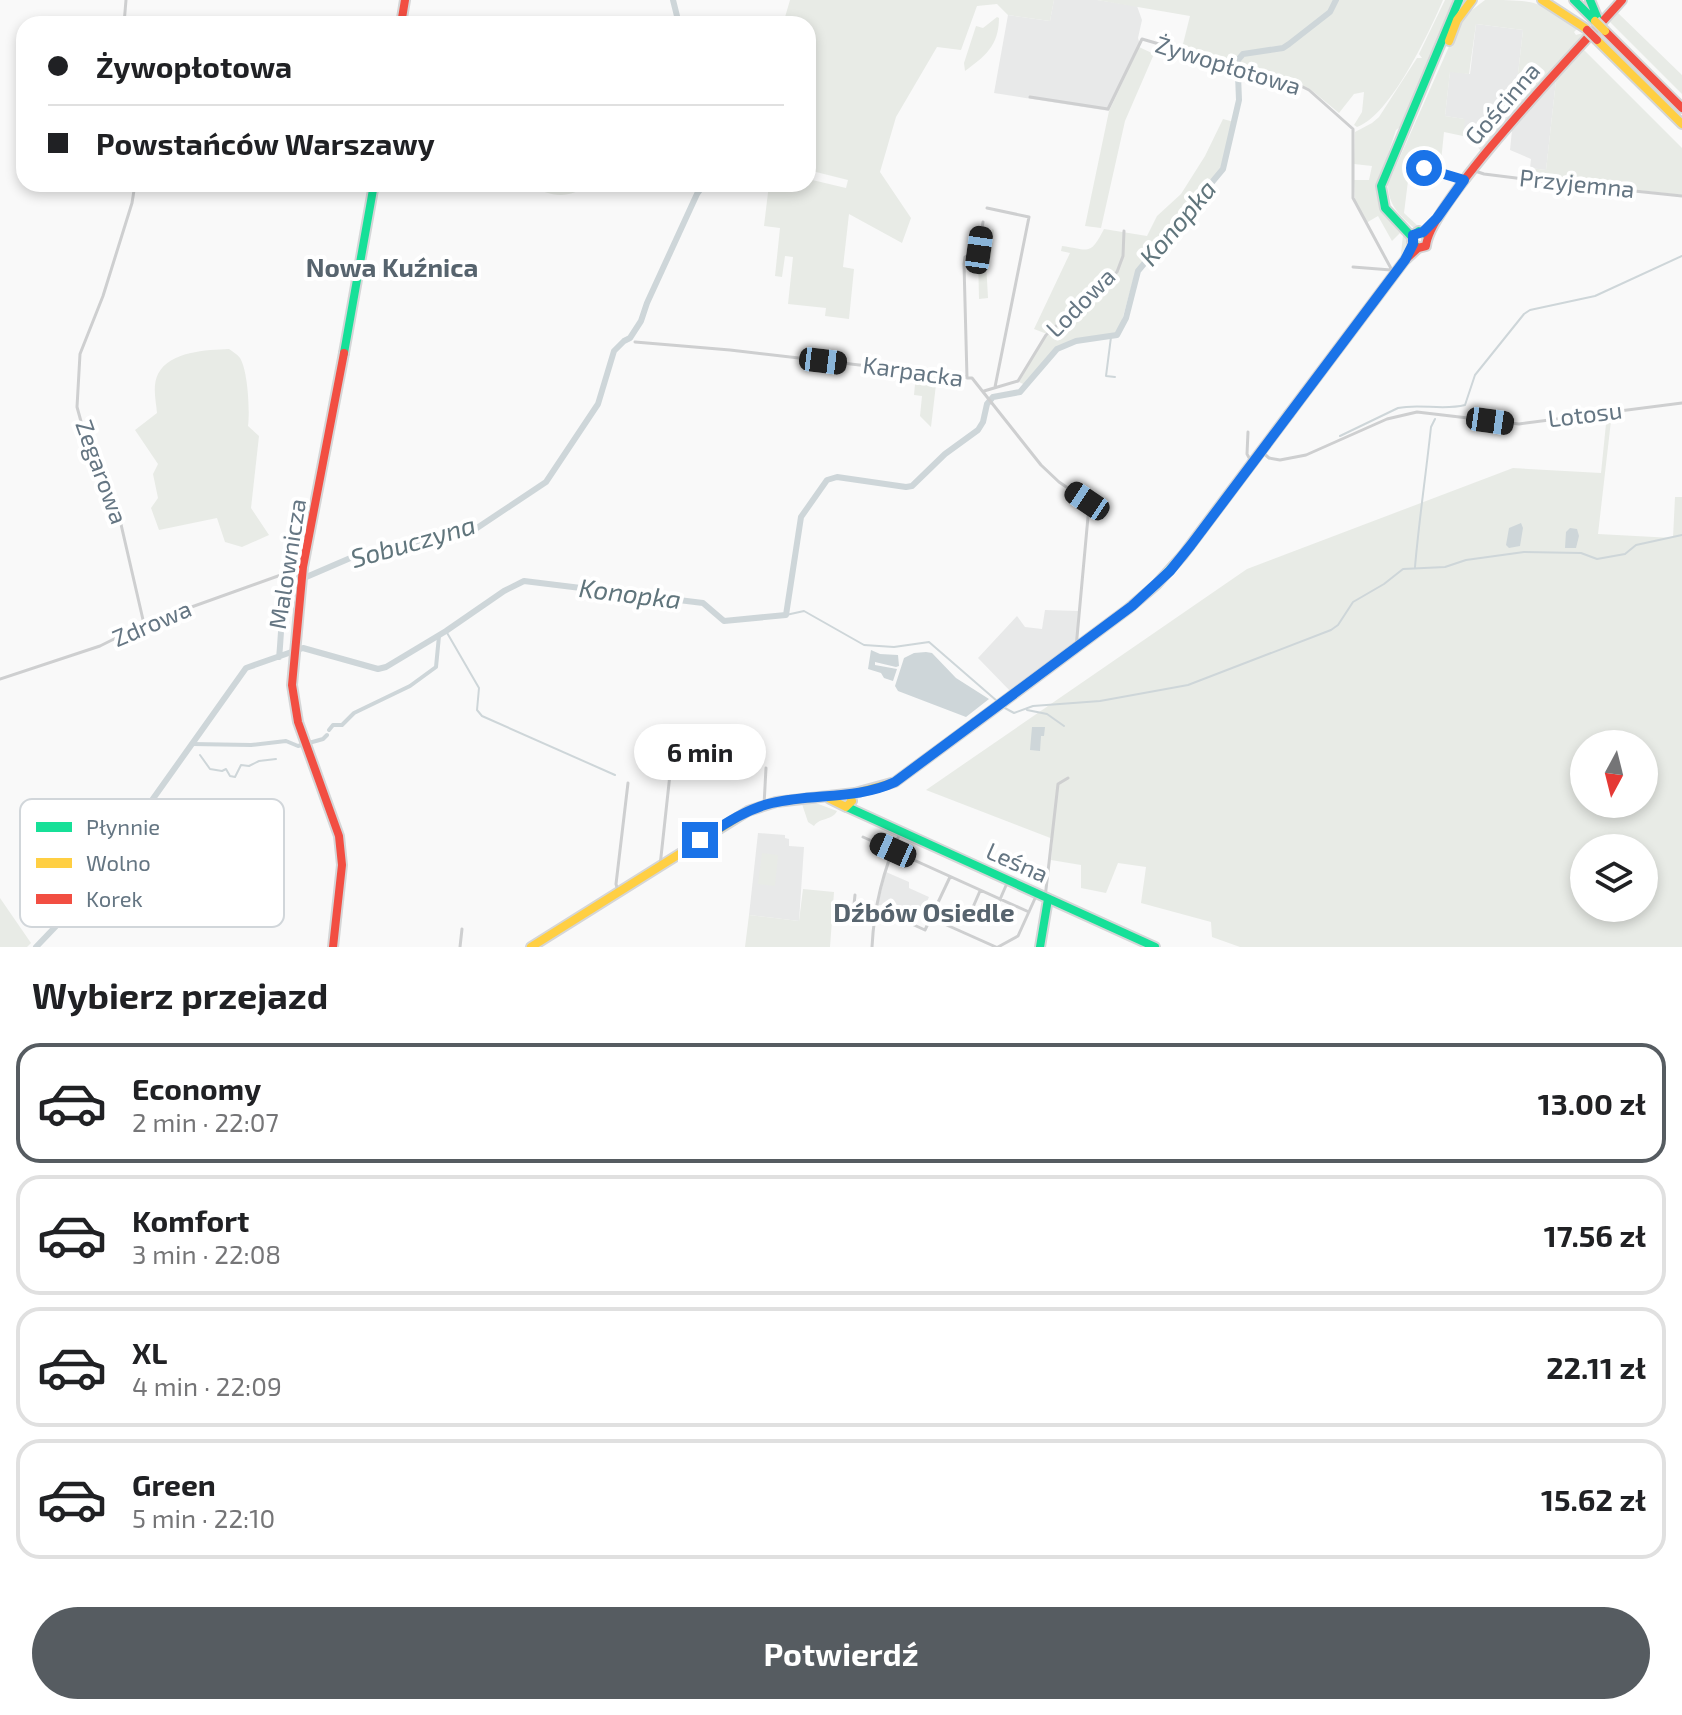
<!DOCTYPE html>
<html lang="pl">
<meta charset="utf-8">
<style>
:root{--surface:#fff;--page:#f2f2f2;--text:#202124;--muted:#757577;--line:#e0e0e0;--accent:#565c61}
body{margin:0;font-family:"Exo 2",sans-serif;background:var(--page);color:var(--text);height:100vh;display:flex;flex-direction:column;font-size:30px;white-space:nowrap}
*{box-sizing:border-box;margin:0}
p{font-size:26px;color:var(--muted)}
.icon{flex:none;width:44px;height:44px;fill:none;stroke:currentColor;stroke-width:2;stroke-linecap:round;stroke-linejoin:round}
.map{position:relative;height:947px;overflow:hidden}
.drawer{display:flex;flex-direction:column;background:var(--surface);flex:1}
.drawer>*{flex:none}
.hud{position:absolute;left:16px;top:16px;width:800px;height:176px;border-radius:24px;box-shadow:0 4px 12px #0003;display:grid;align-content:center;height:176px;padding:0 32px;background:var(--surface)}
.needle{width:52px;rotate:187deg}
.fabs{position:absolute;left:1570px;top:730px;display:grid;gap:16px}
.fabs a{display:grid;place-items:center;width:88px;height:88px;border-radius:50%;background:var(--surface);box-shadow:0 4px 12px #0003;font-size:40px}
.end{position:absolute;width:36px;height:36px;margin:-18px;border:10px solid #1a73e8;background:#fff;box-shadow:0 0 0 4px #fff}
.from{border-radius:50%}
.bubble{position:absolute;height:56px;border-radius:28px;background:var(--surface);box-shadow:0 4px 12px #0003;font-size:26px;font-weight:700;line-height:56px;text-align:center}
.car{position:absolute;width:24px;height:48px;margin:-24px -12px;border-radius:10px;box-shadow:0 0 6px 2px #0007;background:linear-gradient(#222 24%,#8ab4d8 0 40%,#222 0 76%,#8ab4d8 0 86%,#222 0)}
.hud b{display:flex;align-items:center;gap:28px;height:76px;font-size:30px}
.hud b+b{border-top:2px solid var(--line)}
.hud i{width:20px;height:20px;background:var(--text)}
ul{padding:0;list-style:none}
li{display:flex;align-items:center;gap:24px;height:120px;margin:0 16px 12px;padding:0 16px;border:4px solid var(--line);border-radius:24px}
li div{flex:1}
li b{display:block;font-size:30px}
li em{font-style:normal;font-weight:700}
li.on{border-color:var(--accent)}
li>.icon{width:72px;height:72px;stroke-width:1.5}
h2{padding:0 32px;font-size:36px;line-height:96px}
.primary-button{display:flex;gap:16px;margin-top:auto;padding:16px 32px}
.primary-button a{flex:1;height:92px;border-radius:48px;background:var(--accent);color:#fff;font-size:32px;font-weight:700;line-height:92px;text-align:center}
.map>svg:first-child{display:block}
.built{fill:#e8e9e9}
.green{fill:#e8ebe6;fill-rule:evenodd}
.water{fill:#ced6d9}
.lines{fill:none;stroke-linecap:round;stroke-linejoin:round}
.stream{stroke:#ced6d9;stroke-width:2}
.canal{stroke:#ced6d9;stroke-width:4}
.river{stroke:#ced6d9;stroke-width:6}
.fast-casing{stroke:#d5d6d7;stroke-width:12}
.slow-casing{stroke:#d5d6d7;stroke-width:12}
.jam-casing{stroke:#d5d6d7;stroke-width:12}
.street{stroke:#cecfd0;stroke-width:3}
.fast{stroke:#16e098;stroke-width:8}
.slow{stroke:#ffcf43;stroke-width:8}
.jam{stroke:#f24e42;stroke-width:8}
.slow-bridge-casing{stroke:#d5d6d6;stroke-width:12;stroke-linecap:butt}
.jam-bridge-casing{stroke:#d5d6d6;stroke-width:12;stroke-linecap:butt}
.slow-bridge{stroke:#ffcf43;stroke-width:8}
.jam-bridge{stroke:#f24e42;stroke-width:8}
.route{stroke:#1a73e8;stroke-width:10}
.labels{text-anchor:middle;stroke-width:8;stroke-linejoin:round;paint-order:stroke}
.street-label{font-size:24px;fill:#657683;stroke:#fff}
.water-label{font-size:26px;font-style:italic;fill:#60757c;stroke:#fff}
.neighbourhood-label{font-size:26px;font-weight:bold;fill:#57646e;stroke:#fff}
.key{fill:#fff;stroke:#d1d6da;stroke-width:2}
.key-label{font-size:22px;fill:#657683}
</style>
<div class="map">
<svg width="1682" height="947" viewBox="0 0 1682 947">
<rect width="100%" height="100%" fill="#f9f9f9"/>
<path class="built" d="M1054 0H1097L1137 6 1142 20 1138 38 1140 45 1109 111 994 93 1008 15 1050 21Z
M1476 24 1523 30 1513 117 1488 147 1481 151 1472 140 1463 136 1464 119 1445 116 1450 71 1470 74Z
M1556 80 1546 170 1530 168 1531 159 1510 150 1512 130Z
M1045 610 1078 611 1076 648 1013 694 978 658 1017 616 1025 627 1042 629Z
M758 833 785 835V838L789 839V846L804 847 799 921 749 915Z
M886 872 909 882V888L929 897 921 915 899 906 878 905Z"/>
<path class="green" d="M790 0H1054L1050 21 1008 15 997 4 977 6 961 50 937 47 896 117 880 172 911 218 902 243 849 214 843 267 854 269 849 319 825 316 826 308 788 304 793 257 785 256 782 277 775 276 780 228 764 226 769 184H808V179L846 188 848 180 808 170V24H783Z
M1097 0H1443C1429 33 1390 116 1357 127L1354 125 1362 112 1364 92 1354 94 1339 113 1310 89 1300 84 1182 48 1190 16Z
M1445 0H1456L1403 125 1396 130 1379 182V193L1410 238V248L1400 263 1403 235 1400 233 1392 241 1378 216 1366 223 1355 200 1354 180H1369L1372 166 1354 164 1355 132 1372 123 1379 117 1417 58H1422L1419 54Z
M1485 0C1531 0 1542 0 1578 28L1574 32 1576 35 1583 33 1586 35 1513 117 1523 30 1476 24 1469 74 1450 72 1445 116 1465 119 1463 136 1444 132 1440 171 1410 165 1404 213 1419 227H1425L1415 229C1400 215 1388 206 1388 184L1459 24 1468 13Z
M1618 13 1682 75V94L1610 22Z
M997 17 999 18C999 46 984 57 965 71L964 63 976 26 983 28Z
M1139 47 1154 54 1125 121 1101 228 1085 226 1109 111Z
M1583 49 1682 148V195L1529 178 1530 168 1546 170 1556 80Z
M1223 119 1234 122 1221 169 1136 270 1119 331C1108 338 1094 336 1082 338 1055 342 1040 365 1025 385L1019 382 1047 334 1034 329 1070 253 1061 251 1062 246C1090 250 1090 256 1104 229L1147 236 1157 216 1181 194 1205 156Z
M526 184H592C565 200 553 197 526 184Z
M992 229 994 230 991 257 986 262 988 298 979 299 978 256 988 255Z
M229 349C233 352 237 354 240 358 248 371 250 411 248 426L259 436 251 508 269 535 242 547 225 542 217 518 159 530 151 508 158 498 153 474 158 464 135 430 157 413C156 401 152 386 158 374 170 351 207 350 229 349Z
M916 374 937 376 931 427 920 416 922 396 914 395Z
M1612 412 1598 534 1673 538 1675 497H1682V947H1240L1212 937 1211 922 1141 903 1146 867 1118 863 1106 893 1081 888V865L1051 860 1053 839 926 790 1247 569 1513 468 1601 473 1607 414ZM1584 744H1644V804H1584ZM1584 848H1644V908H1584Z
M813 802 837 811C832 821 820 817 814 826L808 822 802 804Z
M762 853 778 855 775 886 758 884Z
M803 889 834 892 830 947H745L749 915 799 921Z
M0 898 31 943 27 947H0Z"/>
<path class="water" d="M1521 523 1523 528 1520 546 1509 548 1506 545 1509 528Z
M1570 528 1577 529 1579 536 1576 548H1565L1566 532Z
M871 650 880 654 898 655 899 666 896 667 875 662V665L897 669 893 681 884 678 881 673 868 669Z
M926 652 932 653 956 678 989 699 966 717 898 691 895 686 904 658 914 653Z
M1032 727H1045L1044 736H1041L1040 751 1030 750Z"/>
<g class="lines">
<path class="stream" d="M1111 337 1106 376 1115 377
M1340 436 1398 408C1420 403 1442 411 1465 405L1475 375 1524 314 1530 310 1595 296 1682 256
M1415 567C1419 520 1426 474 1431 427L1435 419
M786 615 804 611 864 645 894 647 929 642 997 701
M446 631 479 688 477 710 482 716 615 775
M1003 707 1014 713 1033 706 1100 701 1188 685 1331 630 1338 625 1353 602 1384 584 1403 569 1445 567 1466 560 1524 552 1581 553 1597 559 1625 554 1636 545 1682 535
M1027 710 1047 714 1064 726
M200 755 210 769 222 771 226 769 230 776 235 777 241 765 249 766 259 761 276 759"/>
<path class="canal" d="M329 730 333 725H342L354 713 410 686 436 667 439 636
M192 744 251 745 286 741 298 746 323 739 327 735"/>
<path class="river" d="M673 0 679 24
M1237 61 1243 54 1283 48 1289 44 1330 12 1336 0
M279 657C282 635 279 597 297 581L362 553 474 530 546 482 598 404 614 351 624 341 630 338 641 321 647 303 697 194 704 184
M36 947 81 900 246 668 303 648 378 669 386 667 446 631 504 591 524 581 703 603 724 621 786 615 801 517 827 480 837 477 906 487 912 486 945 454 978 430 983 422 987 404 993 397 1020 392 1057 349 1076 341 1117 335 1126 318 1138 271 1223 169 1239 100 1238 75"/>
<g class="fast-casing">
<path id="fast" d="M1574 0 1595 21
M1590 0 1598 19
M1412 237 1385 208 1381 186 1459 0
M1418 248 1412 242 1413 235 1419 231 1427 235
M344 353 374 184
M975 723 1128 609 1156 585 1183 555 1289 414
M847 807 1155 947
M1040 947 1048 899"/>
</g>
<g class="slow-casing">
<path id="slow" d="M1542 0 1585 28
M1597 40 1682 124
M1449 41 1457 20 1472 0
M830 799 846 807 852 801 849 794
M531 947 748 811 776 802 855 793 895 782 975 723"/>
</g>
<g class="jam-casing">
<path id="jam" d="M401 24 405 0
M1605 31 1682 108
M1289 414 1405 260 1418 248 1426 246C1430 202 1585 42 1622 0
M333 947 342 865 339 836 298 722 292 685 303 567 344 353"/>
</g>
<path class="street" d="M124 24 126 0
M1030 97 1108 109 1142 39 1299 85 1309 90 1353 129V198L1394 274
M1411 166 1464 180
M1472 170 1484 174 1539 181 1682 196
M135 184 132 203 103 296 80 354 77 407 87 443 117 507 144 624
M987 208 1029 217 995 387
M1353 267 1391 270
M635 342 730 350 972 378 1041 465 1059 482 1087 501 1089 506 1076 648
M967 378 964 264 965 257 979 250 983 222
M984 391 1018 381 1046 335 1117 272 1123 256 1124 231
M1248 432 1247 454 1252 463
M1261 451 1269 458 1280 460 1306 455 1387 419 1417 412 1519 424 1682 403
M0 679 100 646 144 624 303 567
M764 805 766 768
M863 837 1029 912
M660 866 671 765
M618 891 616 884 628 783
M855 895 853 914 903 920 925 930 950 877
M1045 898 1058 784 1068 778
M970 914 980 891
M931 918 996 947
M991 920 1008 881
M460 947 462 929
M872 947C874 906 883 870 900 833
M998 947 1018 936 1037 894"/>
<use href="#fast" class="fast"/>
<use href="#slow" class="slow"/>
<use href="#jam" class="jam"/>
<g class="slow-bridge-casing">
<path id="slow-bridge" d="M1595 21 1605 31"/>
</g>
<g class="jam-bridge-casing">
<path id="jam-bridge" d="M1587 30 1597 40"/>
</g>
<use href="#slow-bridge" class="slow-bridge"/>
<use href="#jam-bridge" class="jam-bridge"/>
</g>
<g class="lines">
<path class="route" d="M700 840C723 825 746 809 772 803 814 793 856 800 895 782L1132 606 1170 571 1191 545 1405 260 1413 244V235L1423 232 1437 218 1464 180 1424 168"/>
</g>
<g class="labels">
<g class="street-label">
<text transform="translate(1228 66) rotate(17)" y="8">Żywopłotowa</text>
<text transform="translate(1503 104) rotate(-49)" y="8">Gościnna</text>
<text transform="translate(1577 184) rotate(6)" y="8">Przyjemna</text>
<text transform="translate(1081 303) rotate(-45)" y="8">Lodowa</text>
<text transform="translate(913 372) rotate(8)" y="8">Karpacka</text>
<text transform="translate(1585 415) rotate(-7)" y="8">Lotosu</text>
<text transform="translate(101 472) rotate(70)" y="8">Zegarowa</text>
<text transform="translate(288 564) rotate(-81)" y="8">Malownicza</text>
<text transform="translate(152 624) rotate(-23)" y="8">Zdrowa</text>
<text transform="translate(1017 863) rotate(24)" y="8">Leśna</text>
</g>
<g class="water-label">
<text transform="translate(1178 223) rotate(-50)" y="9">Konopka</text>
<text transform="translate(413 542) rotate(-16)" y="9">Sobuczyna</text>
<text transform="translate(630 594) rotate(7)" y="9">Konopka</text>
</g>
<g class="neighbourhood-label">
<text x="392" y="277">Nowa Kuźnica</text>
<text x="924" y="922">Dźbów Osiedle</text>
</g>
</g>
<rect x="20" y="799" width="264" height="128" rx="12" class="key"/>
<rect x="36" y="822" width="36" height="10" fill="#16e098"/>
<rect x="36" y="858" width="36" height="10" fill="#ffcf43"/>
<rect x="36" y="894" width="36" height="10" fill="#f24e42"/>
<g class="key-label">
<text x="86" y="835">Płynnie</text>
<text x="86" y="871">Wolno</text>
<text x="86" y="907">Korek</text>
</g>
</svg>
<div class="fabs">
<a><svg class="needle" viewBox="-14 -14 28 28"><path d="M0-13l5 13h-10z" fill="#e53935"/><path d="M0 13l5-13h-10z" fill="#757577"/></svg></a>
<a><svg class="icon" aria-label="layers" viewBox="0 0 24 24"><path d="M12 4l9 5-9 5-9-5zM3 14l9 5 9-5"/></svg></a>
</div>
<i class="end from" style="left:1424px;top:168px"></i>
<i class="end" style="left:700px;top:840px"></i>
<div class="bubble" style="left:634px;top:724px;width:132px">6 min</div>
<i class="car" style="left:979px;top:250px;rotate:8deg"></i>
<i class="car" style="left:823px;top:361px;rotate:97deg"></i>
<i class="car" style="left:1490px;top:421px;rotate:98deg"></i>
<i class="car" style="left:1087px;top:501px;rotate:304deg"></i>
<i class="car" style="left:893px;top:850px;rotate:294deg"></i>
<div class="hud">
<b><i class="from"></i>Żywopłotowa</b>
<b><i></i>Powstańców Warszawy</b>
</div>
</div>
<section class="drawer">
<h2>Wybierz przejazd</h2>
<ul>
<li class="on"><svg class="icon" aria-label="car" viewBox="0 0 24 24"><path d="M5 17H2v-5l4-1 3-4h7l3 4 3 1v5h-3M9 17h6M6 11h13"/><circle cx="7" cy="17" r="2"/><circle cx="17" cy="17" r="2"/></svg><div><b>Economy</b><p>2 min · 22:07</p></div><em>13.00 zł</em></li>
<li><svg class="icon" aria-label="car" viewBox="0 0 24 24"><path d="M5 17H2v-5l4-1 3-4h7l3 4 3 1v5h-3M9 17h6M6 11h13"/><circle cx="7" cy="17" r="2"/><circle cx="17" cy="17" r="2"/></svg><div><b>Komfort</b><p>3 min · 22:08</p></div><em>17.56 zł</em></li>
<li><svg class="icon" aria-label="car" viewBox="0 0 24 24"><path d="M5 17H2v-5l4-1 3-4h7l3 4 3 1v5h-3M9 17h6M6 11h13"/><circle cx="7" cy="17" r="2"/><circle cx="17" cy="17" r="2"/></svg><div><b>XL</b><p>4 min · 22:09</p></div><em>22.11 zł</em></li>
<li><svg class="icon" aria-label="car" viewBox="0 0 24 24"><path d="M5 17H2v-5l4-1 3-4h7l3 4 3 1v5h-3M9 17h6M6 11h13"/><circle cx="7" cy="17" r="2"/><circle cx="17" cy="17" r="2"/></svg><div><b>Green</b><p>5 min · 22:10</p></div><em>15.62 zł</em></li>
</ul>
<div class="primary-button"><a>Potwierdź</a></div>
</section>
